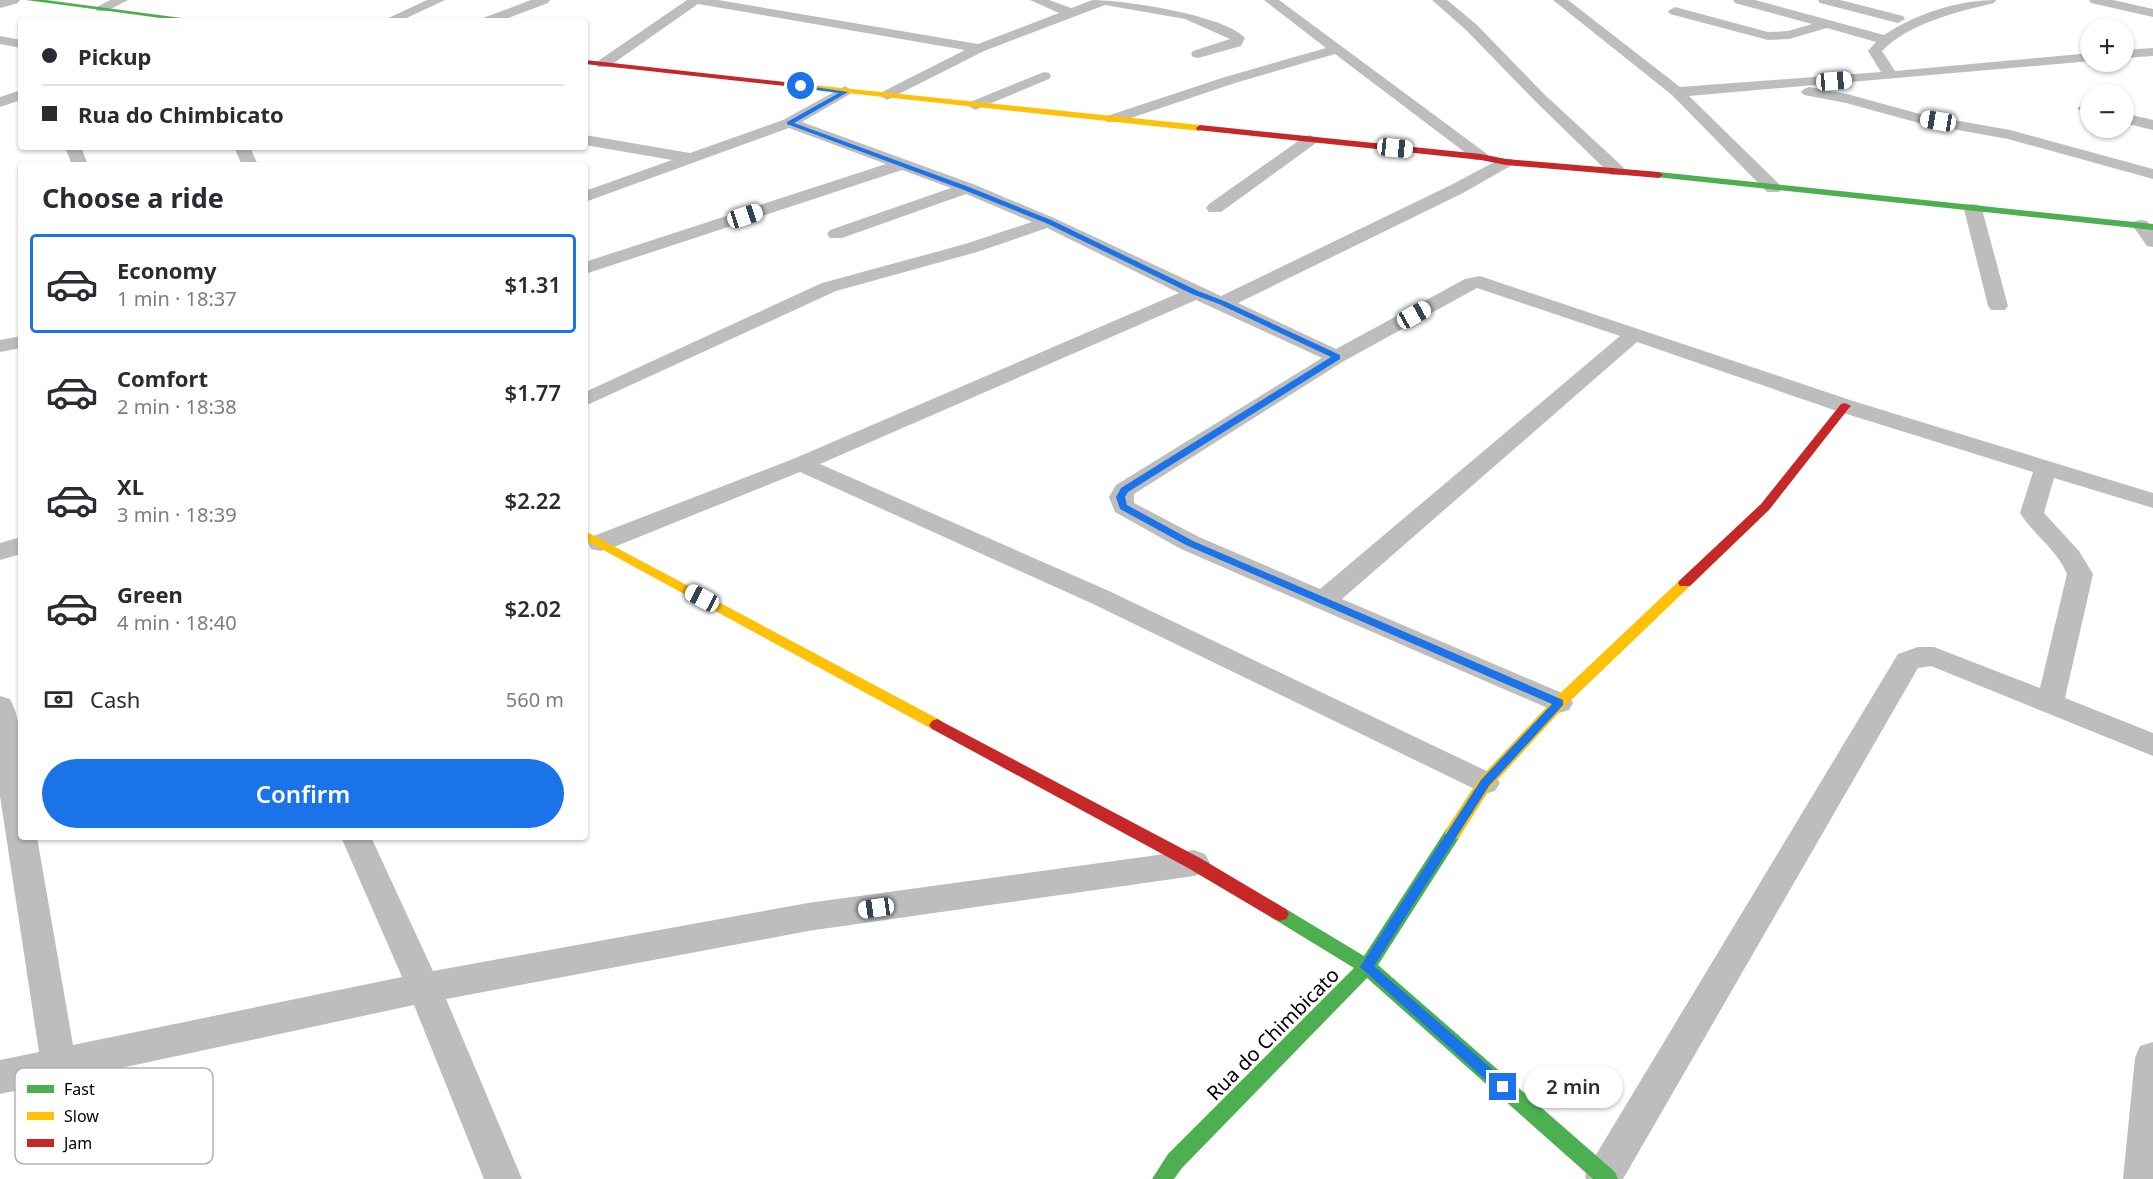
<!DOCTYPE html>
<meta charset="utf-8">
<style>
:root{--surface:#fff;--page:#f7f7f7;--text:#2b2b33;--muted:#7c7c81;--line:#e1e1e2;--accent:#1a73e8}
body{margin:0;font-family:"Noto Sans",sans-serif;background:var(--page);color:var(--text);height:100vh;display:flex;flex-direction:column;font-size:22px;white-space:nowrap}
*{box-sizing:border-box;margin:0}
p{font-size:20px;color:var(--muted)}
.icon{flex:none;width:33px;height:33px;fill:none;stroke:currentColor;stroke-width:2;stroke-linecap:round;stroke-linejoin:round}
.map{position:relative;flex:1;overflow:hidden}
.side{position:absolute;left:18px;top:162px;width:570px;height:678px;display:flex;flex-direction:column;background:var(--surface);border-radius:6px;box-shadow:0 2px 4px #0004}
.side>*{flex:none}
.guide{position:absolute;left:18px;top:18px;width:570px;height:132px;border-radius:6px;box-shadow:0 2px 4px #0004;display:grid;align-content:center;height:132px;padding:0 24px;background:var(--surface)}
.tools{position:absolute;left:2080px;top:18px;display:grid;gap:12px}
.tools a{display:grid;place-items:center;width:54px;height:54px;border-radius:50%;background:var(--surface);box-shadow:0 2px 4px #0004;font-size:30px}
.end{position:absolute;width:27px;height:27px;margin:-14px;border:8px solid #1a73e8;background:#fff;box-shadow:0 0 0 3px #fff}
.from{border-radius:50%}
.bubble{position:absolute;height:42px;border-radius:21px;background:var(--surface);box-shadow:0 2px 4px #0004;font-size:20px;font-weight:600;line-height:42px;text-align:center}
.car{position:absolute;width:18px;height:36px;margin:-18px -9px;border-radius:8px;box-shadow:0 0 4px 2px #0007;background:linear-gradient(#fff 24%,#345 0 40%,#fff 0 76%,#345 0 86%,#fff 0)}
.guide b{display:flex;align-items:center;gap:21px;height:57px;font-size:22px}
.guide b+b{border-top:2px solid var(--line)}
.guide i{width:15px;height:15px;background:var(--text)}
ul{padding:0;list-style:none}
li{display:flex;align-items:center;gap:18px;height:99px;margin:0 12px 9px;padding:0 12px;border:3px solid transparent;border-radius:6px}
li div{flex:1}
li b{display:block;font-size:22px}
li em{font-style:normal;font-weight:600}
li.current{border-color:var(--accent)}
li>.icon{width:54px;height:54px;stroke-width:1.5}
h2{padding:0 24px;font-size:27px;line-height:72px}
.pay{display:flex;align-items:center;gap:15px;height:66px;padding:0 24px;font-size:22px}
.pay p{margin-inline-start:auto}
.primary-button{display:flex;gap:12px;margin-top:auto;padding:12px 24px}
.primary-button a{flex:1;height:69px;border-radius:36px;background:var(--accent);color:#fff;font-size:24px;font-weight:600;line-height:69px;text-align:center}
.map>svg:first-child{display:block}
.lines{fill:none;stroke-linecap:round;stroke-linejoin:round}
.street{fill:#bdbdbd;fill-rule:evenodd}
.fast{fill:#4caf50;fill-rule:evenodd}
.slow{fill:#ffc107;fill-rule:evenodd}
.jam{fill:#c62828;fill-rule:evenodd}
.route{fill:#1a73e8}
.labels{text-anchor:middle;stroke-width:4.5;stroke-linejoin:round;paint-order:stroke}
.near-street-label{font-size:20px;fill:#000;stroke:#fff}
.key{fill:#fff;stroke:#b2b2b2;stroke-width:1.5}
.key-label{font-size:16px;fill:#000}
</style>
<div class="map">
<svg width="2153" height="1179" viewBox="0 0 2153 1179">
<rect width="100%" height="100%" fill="#fff"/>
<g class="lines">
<path class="street" d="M0 0H20L18 3 0 8Z
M110 0H128L107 11H97L95 8Z
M427 0H445L400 21H382Z
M531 0H550L548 3 500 21H481L483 18Z
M687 0H718L978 44 1059 13 1030 0H1049L1071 8C1078 6 1086 2 1093 0 1123 0 1225 15 1245 38L1241 46 1198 58 1193 57 1191 54 1193 51 1230 39 1185 19 1105 5 984 51 887 100 879 95 882 92 965 50 698 4 608 67H598L596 64 598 61Z
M1264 0H1279L1487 154 1489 157 1487 160H1475L1335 54 1235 83 1119 122H1107L1105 119 1107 116 1225 77 1326 48Z
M1432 0H1447L1476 24 1544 94 1623 167 1625 171 1623 175H1611L1534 100 1466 30Z
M1553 0H1568L1680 87 1881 72 1868 51 1876 42 1827 28 1789 39 1768 40 1670 14 1668 11 1675 7 1768 32 1788 31 1812 24 1735 3 1733 0H1755L1884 35C1916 14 1957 0 1996 0L1994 3C1957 12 1909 23 1882 51L1895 71 2091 53V61L1689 96 1779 184 1782 188 1779 192H1767L1672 95Z
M1818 0H1840L1903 16 1905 19 1898 23 1820 3Z
M2089 0H2113L2153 9V17L2091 3Z
M0 36 21 40V48L0 44Z
M2153 48V56L2124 58V50Z
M1044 72 1049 73 1051 76 1049 79 980 108 975 110 967 105 970 102Z
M845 86 853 91 850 94 802 122 973 184 1054 218 1221 296 1451 185 1500 159H1512L1514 162 1512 165 1463 193 1238 303 1336 349 1465 279 1480 276 1853 401 2153 493V508L2054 478 2044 513 2079 551 2093 574 2065 698 2153 733V756L1931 666 1918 668 1623 1179H1586L1585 1176 1591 1163 1898 654 1918 647H1934L2040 688 2067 574C2057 550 2034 535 2020 513L2033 472 1837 411 1637 342 1342 599 1569 696 1573 703 1569 710 1559 713 1181 549 1115 512 1109 497 1116 485 1322 358 1196 300 820 464 1109 591 1495 775 1500 783 1495 791 1485 794 1091 603 800 472 609 549 600 551 591 549 588 543 591 537 793 459 1179 293 1047 228 977 252 836 291 585 406V392L822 283 965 244 1032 222 966 194 842 238H830L827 234 830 230 951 188 902 170 585 274V262L886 164 789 128 585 202V191L672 160 585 145V135L690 153 783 120ZM1477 288 1620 336 1320 589 1199 537 1134 503V494L1344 361Z
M1809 87 1847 94 1920 114 2010 130 2153 169V179L2008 139 1919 123 1846 103 1804 95 1801 92 1804 89Z
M21 90V100L0 107V97Z
M2085 103 2091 105V115L2080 111 2077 108Z
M2124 113 2153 120V130L2124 123Z
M1310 135 1318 140 1316 143 1221 212H1209L1206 208 1209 204 1304 137Z
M65 147H81L88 165H72Z
M234 147H250L258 165H242Z
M1973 204 1979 205 1982 209 2008 306 2005 310H1991L1988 306 1964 209 1967 205Z
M2141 220 2147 221 2153 229V247L2147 246 2132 225 2135 221Z
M21 336V348L0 352V340Z
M21 537V554L0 560V543Z
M0 696 10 699C28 730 21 800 21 837H37L73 1045 402 977 341 837H371L433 971 808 903 1194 850 1205 854 1210 863 1205 872 1194 876 808 931 446 999 522 1179H484L414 1005 0 1094V1060L39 1052 0 796Z
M2153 1042V1179H2123L2135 1058 2140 1046Z"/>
<path class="fast" d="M26 0H46L204 21H183Z
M1659 172 2153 224V230L1656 177 1655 175Z
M1453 826 1459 828 1461 833 1459 838 1378 965 1615 1172 1618 1179H1593L1367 978 1182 1168 1174 1179H1152L1168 1154 1354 968 1274 919 1271 914 1274 909 1280 907 1286 909 1364 956 1447 828Z"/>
<path class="slow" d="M813 85 1200 125 1204 128 1200 131 810 89V85Z
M585 531 942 721 945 725 942 729H932L585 540Z
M1685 579 1692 583 1690 586 1564 707 1491 787 1459 838 1453 840 1447 838 1445 833 1447 828 1479 779 1554 699 1680 580Z"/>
<path class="jam" d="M585 60 813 85 817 87 813 89 585 64Z
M1200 125 1481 154 1506 159 1659 172 1663 175 1659 178 1506 165 1481 160 1197 130 1196 128Z
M1845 403 1851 406 1849 408 1769 510 1690 586H1680L1678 583 1680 580 1761 504 1841 404Z
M937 719 1200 858 1286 909 1289 914 1286 919 1280 921 1274 919 1188 868 932 729 929 725 932 721Z"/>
</g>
<path class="route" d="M801 85 848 92 794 123 969 187 1051 220 1198 291 1224 301 1340 355V359L1128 492 1125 497 1127 505 1193 541 1563 700V705L1489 786 1374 966 1507 1082 1509 1087 1507 1091 1503 1093 1498 1091 1360 967 1481 780 1552 704 1186 545 1120 509 1116 497 1121 488 1331 357 1219 304 1192 294 1046 223 964 190 787 124V122L839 93 799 88Z"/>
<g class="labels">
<g class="near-street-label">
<text transform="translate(1273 1034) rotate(-45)" y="7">Rua do Chimbicato</text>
</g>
</g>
<rect x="15" y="1068" width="198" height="96" rx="9" class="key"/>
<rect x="27" y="1085" width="27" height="8" fill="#4caf50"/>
<rect x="27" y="1112" width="27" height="8" fill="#ffc107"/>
<rect x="27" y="1139" width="27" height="8" fill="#c62828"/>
<g class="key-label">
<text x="64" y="1095">Fast</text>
<text x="64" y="1122">Slow</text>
<text x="64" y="1149">Jam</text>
</g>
</svg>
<div class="tools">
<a>+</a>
<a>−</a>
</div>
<i class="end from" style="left:801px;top:86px"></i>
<i class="end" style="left:1503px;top:1087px"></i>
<div class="bubble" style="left:1524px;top:1066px;width:99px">2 min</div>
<i class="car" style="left:1834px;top:81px;rotate:85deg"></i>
<i class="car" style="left:1938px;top:121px;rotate:279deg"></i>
<i class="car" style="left:1395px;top:148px;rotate:96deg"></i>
<i class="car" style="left:745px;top:216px;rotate:72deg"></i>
<i class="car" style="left:1414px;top:315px;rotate:61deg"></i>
<i class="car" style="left:702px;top:598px;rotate:298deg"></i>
<i class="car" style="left:876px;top:908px;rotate:262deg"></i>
<div class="guide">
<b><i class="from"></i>Pickup</b>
<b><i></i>Rua do Chimbicato</b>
</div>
<section class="side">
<h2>Choose a ride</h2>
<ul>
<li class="current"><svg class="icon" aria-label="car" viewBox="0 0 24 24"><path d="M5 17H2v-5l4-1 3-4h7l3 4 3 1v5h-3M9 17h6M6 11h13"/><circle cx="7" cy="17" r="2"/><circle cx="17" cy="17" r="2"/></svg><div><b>Economy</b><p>1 min · 18:37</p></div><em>$1.31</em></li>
<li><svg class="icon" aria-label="car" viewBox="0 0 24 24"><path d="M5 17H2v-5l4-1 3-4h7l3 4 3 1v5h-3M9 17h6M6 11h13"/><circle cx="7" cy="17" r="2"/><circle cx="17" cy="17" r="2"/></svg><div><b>Comfort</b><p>2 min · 18:38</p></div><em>$1.77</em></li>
<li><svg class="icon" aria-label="car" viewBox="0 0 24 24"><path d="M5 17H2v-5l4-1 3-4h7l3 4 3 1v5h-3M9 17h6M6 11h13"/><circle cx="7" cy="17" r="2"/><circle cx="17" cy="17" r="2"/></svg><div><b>XL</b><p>3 min · 18:39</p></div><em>$2.22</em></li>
<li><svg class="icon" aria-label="car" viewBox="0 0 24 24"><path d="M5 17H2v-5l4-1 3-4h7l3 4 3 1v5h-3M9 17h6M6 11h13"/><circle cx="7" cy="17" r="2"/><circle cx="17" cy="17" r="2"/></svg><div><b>Green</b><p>4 min · 18:40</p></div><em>$2.02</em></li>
</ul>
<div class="pay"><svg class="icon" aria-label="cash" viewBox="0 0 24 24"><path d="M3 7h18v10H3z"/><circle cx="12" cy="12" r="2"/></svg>Cash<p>560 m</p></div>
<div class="primary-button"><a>Confirm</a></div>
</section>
</div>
